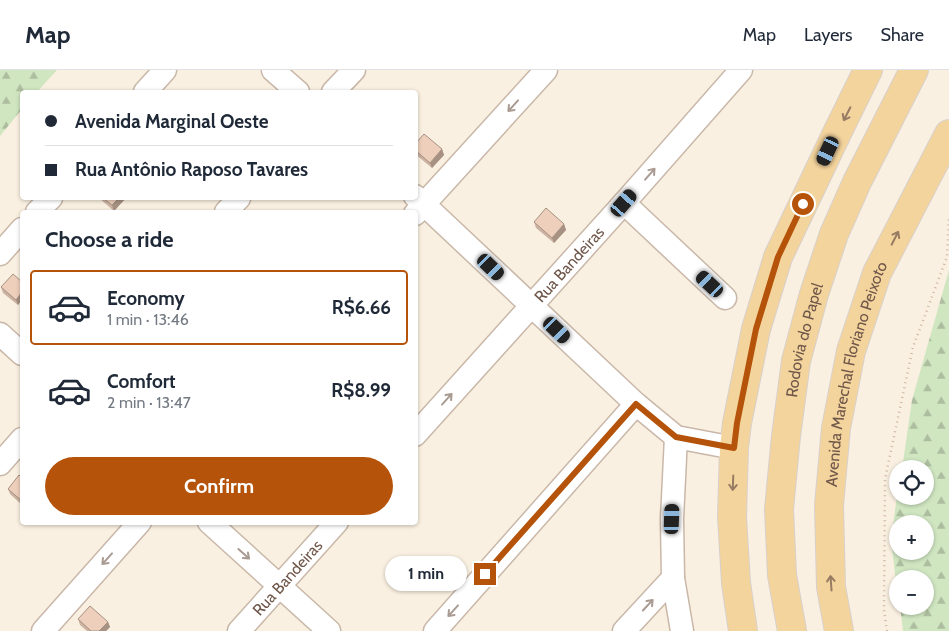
<!DOCTYPE html>
<meta charset="utf-8">
<style>
:root{--surface:#fff;--page:#f2f2f3;--text:#1f2937;--muted:#747a83;--line:#e0e1e3;--accent:#b45309}
body{margin:0;font-family:Cabin,sans-serif;background:var(--page);color:var(--text);height:100vh;display:flex;flex-direction:column;font-size:19px;white-space:nowrap}
*{box-sizing:border-box;margin:0}
p{font-size:16px;color:var(--muted)}
.icon{flex:none;width:28px;height:28px;fill:none;stroke:currentColor;stroke-width:2;stroke-linecap:round;stroke-linejoin:round}
.map{position:relative;flex:1;overflow:hidden}
.panel{position:absolute;left:20px;top:140px;width:398px;height:315px;display:flex;flex-direction:column;background:var(--surface);border-radius:5px;box-shadow:0 1px 4px #0004}
.panel>*{flex:none}
.hud{position:absolute;left:20px;top:20px;width:398px;height:110px;border-radius:5px;box-shadow:0 1px 4px #0004;display:grid;align-content:center;height:110px;padding:0 25px;background:var(--surface)}
.controls{position:absolute;left:889px;top:390px;display:grid;gap:10px}
.controls a{display:grid;place-items:center;width:45px;height:45px;border-radius:50%;background:var(--surface);box-shadow:0 1px 4px #0004;font-size:25px}
.end{position:absolute;width:22px;height:22px;margin:-11px;border:6px solid #b45309;background:#fff;box-shadow:0 0 0 2px #fff}
.from{border-radius:50%}
.bubble{position:absolute;height:35px;border-radius:18px;background:var(--surface);box-shadow:0 1px 4px #0004;font-size:16px;font-weight:800;line-height:35px;text-align:center}
.car{position:absolute;width:15px;height:30px;margin:-15px -8px;border-radius:6px;box-shadow:0 0 4px 1px #0007;background:linear-gradient(#222 24%,#8ab4d8 0 40%,#222 0 76%,#8ab4d8 0 86%,#222 0)}
.hud b{display:flex;align-items:center;gap:18px;height:48px;font-size:19px}
.hud b+b{border-top:1px solid var(--line)}
.hud i{width:12px;height:12px;background:var(--text)}
ul{padding:0;list-style:none}
li{display:flex;align-items:center;gap:15px;height:75px;margin:0 10px 8px;padding:0 15px;border:2px solid transparent;border-radius:5px}
li div{flex:1}
li b{display:block;font-size:19px}
li em{font-style:normal;font-weight:800}
li.selected{border-color:var(--accent)}
li>.icon{width:45px;height:45px;stroke-width:1.5}
h2{padding:0 25px;font-size:22px;line-height:60px}
.button{display:flex;gap:10px;margin-top:auto;padding:10px 25px}
.button a{flex:1;height:58px;border-radius:30px;background:var(--accent);color:#fff;font-size:20px;font-weight:800;line-height:58px;text-align:center}
header{display:flex;align-items:center;gap:30px;box-sizing:border-box;height:70px;padding:0 25px;background:var(--surface);border-bottom:1px solid var(--line)}
header strong{font-size:24px}
nav{display:flex;gap:28px;margin-inline-start:auto;font-size:18px}
.map>svg:first-child{display:block}
.forest{fill:url(#forest-firs);fill-rule:evenodd}
.lines{fill:none;stroke-linecap:round;stroke-linejoin:round}
.minor-casing{stroke:#c9b8a9;stroke-width:25}
.major-casing{stroke:#d7d0cc;stroke-width:30}
.path{stroke:#d1b29f;stroke-width:2.5;stroke-dasharray:1 4;stroke-linecap:butt}
.minor{stroke:#fff;stroke-width:22}
.major{stroke:#f4d49d;stroke-width:28}
.wall{fill:#ccb2a1}
.shaded-wall{fill:#a69183}
.building{fill:#edcfbb;stroke:#a69183}
.oneway{stroke:#a99a92}
.oneway2{stroke:#977c63}
.route{stroke:#b45309;stroke-width:6}
.labels{text-anchor:middle;stroke-width:4.5;stroke-linejoin:round;paint-order:stroke}
.street-label{font-size:16px;fill:#6f574a;stroke:#fdf4e6}
</style>
<header>
<strong>Map</strong>
<nav><a>Map</a><a>Layers</a><a>Share</a></nav>
</header>
<div class="map">
<svg width="949" height="561" viewBox="0 0 949 561">
<defs>
<pattern id="forest-firs" width="22" height="20" patternUnits="userSpaceOnUse" patternTransform="scale(1.25)"><rect width="22" height="20" fill="#d0e6c1"/><path d="M5 1l3.5 6h-7zM16 11l3.5 6h-7z" fill="#adbd9f"/></pattern>
</defs>
<rect width="100%" height="100%" fill="#faf0e1"/>
<path class="forest" d="M0 0H57L37 22H22V39L0 66Z
M949 200V561H903L900 536H925V509H898L897 521 891 470 897 426H925V399H902L912 330ZM898 454H925V481H898Z"/>
<g class="lines">
<g class="minor-casing">
<g id="minor">
<path d="M273 0 298 22"/>
<path d="M145 22 165 0"/>
<path d="M333 22 354 0"/>
<path d="M415 126 636 334 676 367 734 378"/>
<path d="M624 133 725 228"/>
<path d="M37 142 51 128"/>
<path d="M226 142 239 128"/>
<path d="M415 144 546 0"/>
<path d="M0 184 22 159"/>
<path d="M0 264 22 284"/>
<path id="s1" d="M415 365 624 133 741 0"/>
<path d="M676 367 672 449 673 508 682 561"/>
<path d="M0 394 22 369"/>
<path d="M209 452 329 561"/>
<path d="M43 561 140 452"/>
<path id="s2" d="M239 561 337 452"/>
<path d="M435 561 636 334"/>
<path d="M624 561 673 508"/>
</g>
</g>
<g class="major-casing">
<g id="major">
<path d="M743 561 736 513 732 447 734 378 737 353 756 259 778 187 837 63 868 0"/>
<path id="s3" d="M792 561 782 505 779 439 786 366 796 291 814 224 834 164 857 112 914 0"/>
<path id="s4" d="M839 561 831 517 829 435 836 358 851 281 877 203 949 64"/>
</g>
</g>
<path class="path" d="M887 561 884 540 885 409 913 277 947 187 949 148"/>
<use href="#minor" class="minor"/>
<use href="#major" class="major"/>
</g>
<path class="wall" d="M415 74 442 79 444 85 432 98 415 84Z
M99 128H126L114 141Z
M534 152 564 154 566 160 554 173 536 158Z
M22 212 18 235 3 223 1 217Z
M22 408V435L10 424 8 419Z
M78 549 108 552 110 557 106 561H87L80 555Z"/>
<path class="shaded-wall" d="M442 79 444 85 432 98 430 93Z
M119 128H126L114 141 112 135Z
M564 154 566 160 554 173 552 168Z
M22 222V230L18 235 16 230Z
M108 552 110 557 106 561H99Z"/>
<path class="building" d="M424 64 442 79 430 93 415 80V74Z
M103 128H119L112 135Z
M546 138 564 154 552 168 534 152Z
M13 204 22 212V222L16 230 1 217Z
M19 405 22 408V431L8 419Z
M90 536 108 552 99 561H91L78 549Z"/>
<defs><path id="oneway-shaft" d="M-6 0H5M1.5-3L5.5 0L1.5 3" fill="none" stroke-width="1.6" stroke-linecap="round" stroke-linejoin="round" transform="scale(1.25)"/></defs>
<g class="oneway">
<use href="#oneway-shaft" transform="translate(513 36) rotate(132)"/>
<use href="#oneway-shaft" transform="translate(650 104) rotate(-49)"/>
<use href="#oneway-shaft" transform="translate(447 329) rotate(-48)"/>
<use href="#oneway-shaft" transform="translate(244 484) rotate(42)"/>
<use href="#oneway-shaft" transform="translate(107 489) rotate(132)"/>
<use href="#oneway-shaft" transform="translate(648 535) rotate(-47)"/>
<use href="#oneway-shaft" transform="translate(453 541) rotate(132)"/>
</g>
<g class="oneway2">
<use href="#oneway-shaft" transform="translate(847 44) rotate(117)"/>
<use href="#oneway-shaft" transform="translate(895 168) rotate(-63)"/>
<use href="#oneway-shaft" transform="translate(733 413) rotate(92)"/>
<use href="#oneway-shaft" transform="translate(831 513) rotate(-94)"/>
</g>
<g class="lines">
<path class="route" d="M485 504 636 334 676 367 734 378 737 353 756 259 778 187 803 134"/>
</g>
<g class="labels">
<g class="street-label">
<text dy="6" stroke="none"><textPath href="#s1" startOffset="230">Rua Bandeiras</textPath></text>
<text dy="6" stroke="none"><textPath href="#s3" startOffset="294">Rodovia do Papel</textPath></text>
<text dy="6" stroke="none"><textPath href="#s4" startOffset="261">Avenida Marechal Floriano Peixoto</textPath></text>
<text dy="6" stroke="none"><textPath href="#s2" startOffset="72">Rua Bandeiras</textPath></text>
</g>
</g>
</svg>
<div class="controls">
<a><svg class="icon" aria-label="locate" viewBox="0 0 24 24"><circle cx="12" cy="12" r="6"/><path d="M12 2v4M12 18v4M2 12h4M18 12h4"/></svg></a>
<a>+</a>
<a>−</a>
</div>
<i class="end from" style="left:803px;top:134px"></i>
<i class="end" style="left:485px;top:504px"></i>
<div class="bubble" style="left:385px;top:486px;width:82px">1 min</div>
<i class="car" style="left:828px;top:81px;rotate:205deg"></i>
<i class="car" style="left:624px;top:133px;rotate:41deg"></i>
<i class="car" style="left:491px;top:197px;rotate:134deg"></i>
<i class="car" style="left:710px;top:214px;rotate:313deg"></i>
<i class="car" style="left:557px;top:260px;rotate:134deg"></i>
<i class="car" style="left:672px;top:449px;rotate:2deg"></i>
<div class="hud">
<b><i class="from"></i>Avenida Marginal Oeste</b>
<b><i></i>Rua Antônio Raposo Tavares</b>
</div>
<section class="panel">
<h2>Choose a ride</h2>
<ul>
<li class="selected"><svg class="icon" aria-label="car" viewBox="0 0 24 24"><path d="M5 17H2v-5l4-1 3-4h7l3 4 3 1v5h-3M9 17h6M6 11h13"/><circle cx="7" cy="17" r="2"/><circle cx="17" cy="17" r="2"/></svg><div><b>Economy</b><p>1 min · 13:46</p></div><em>R$6.66</em></li>
<li><svg class="icon" aria-label="car" viewBox="0 0 24 24"><path d="M5 17H2v-5l4-1 3-4h7l3 4 3 1v5h-3M9 17h6M6 11h13"/><circle cx="7" cy="17" r="2"/><circle cx="17" cy="17" r="2"/></svg><div><b>Comfort</b><p>2 min · 13:47</p></div><em>R$8.99</em></li>
</ul>
<div class="button"><a>Confirm</a></div>
</section>
</div>
